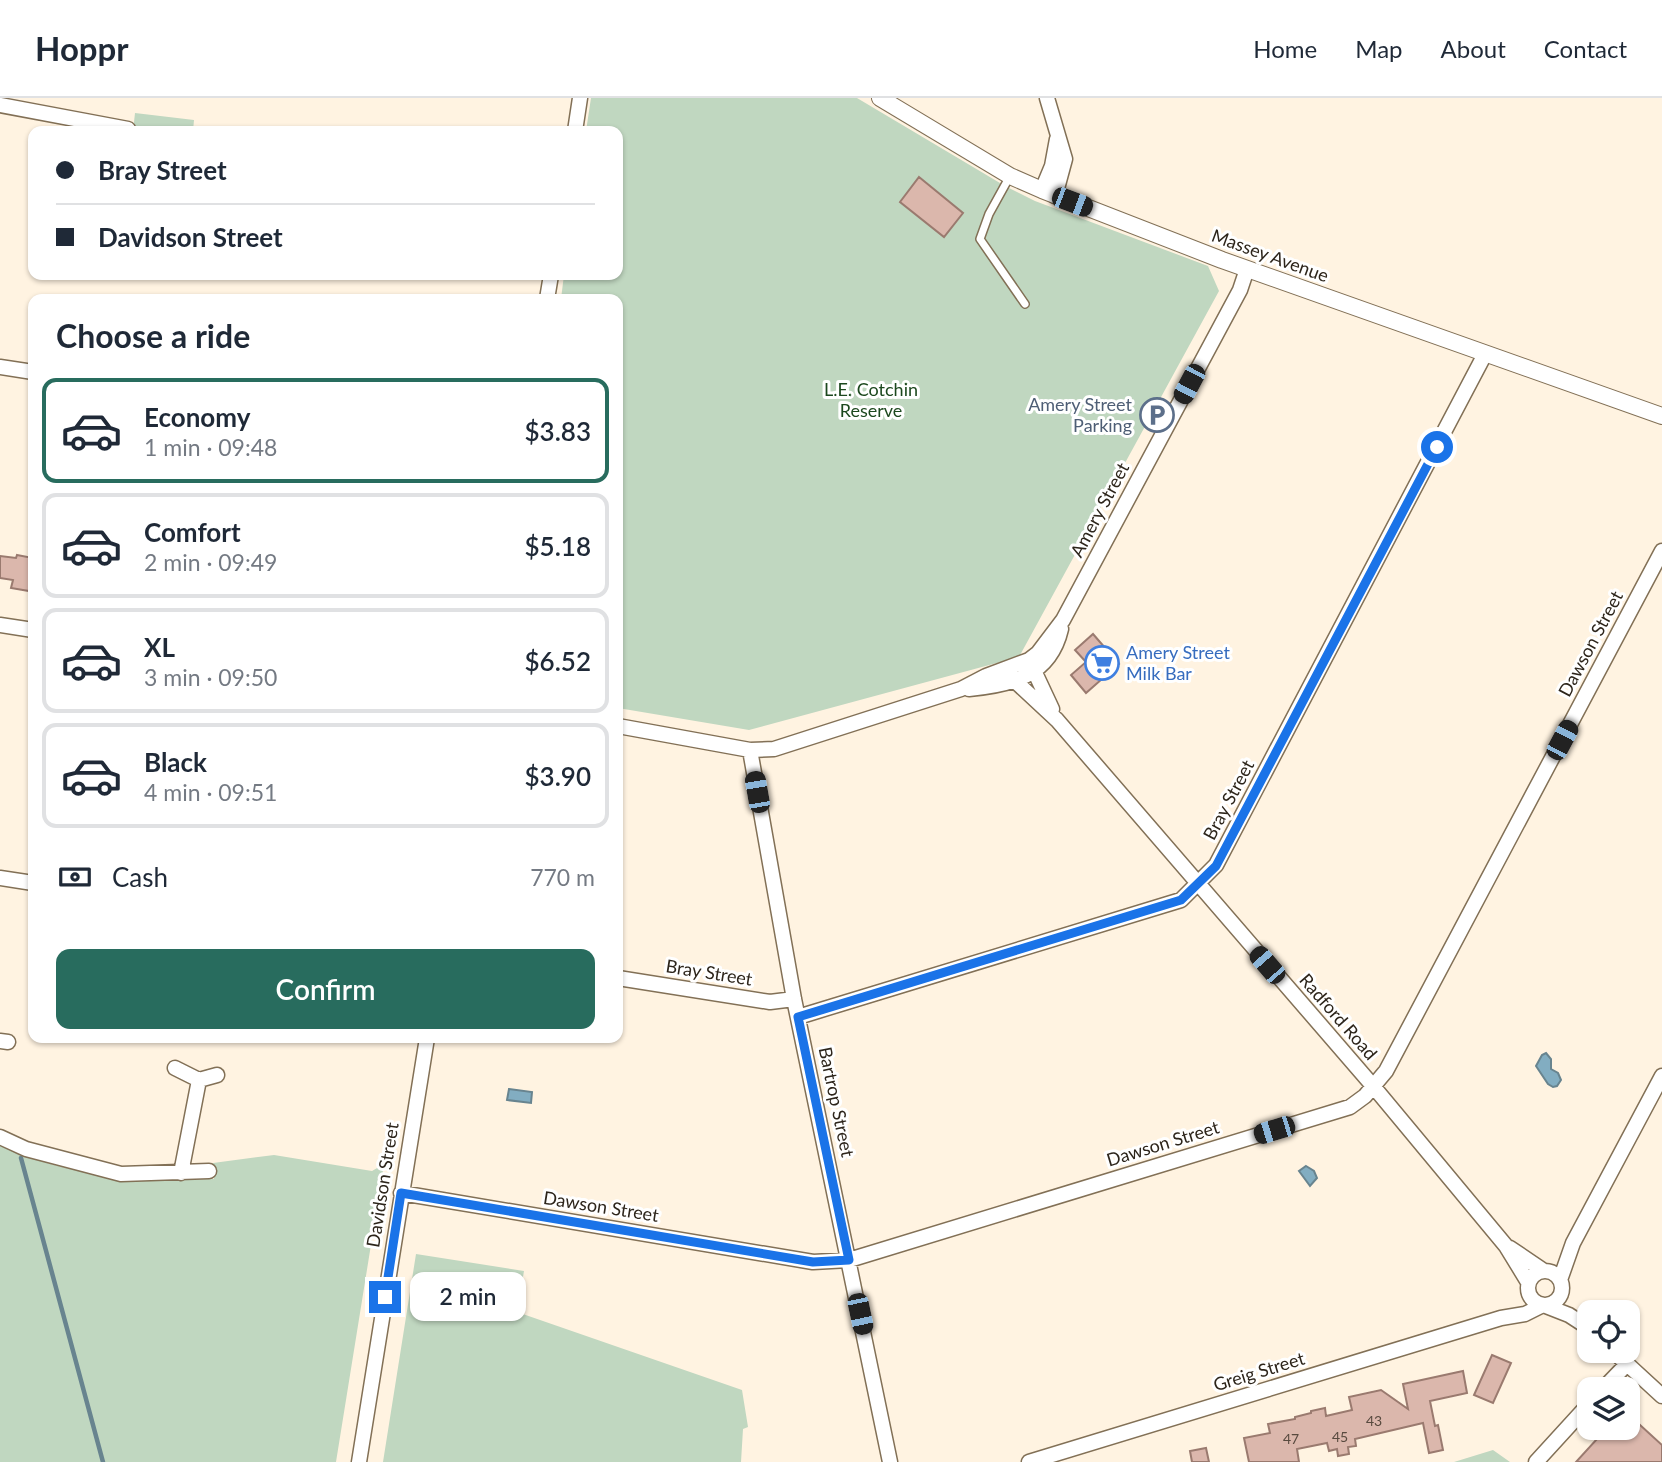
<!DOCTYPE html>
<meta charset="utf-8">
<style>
:root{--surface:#fff;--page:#f6f6f7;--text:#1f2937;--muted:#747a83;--line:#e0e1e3;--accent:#286c5e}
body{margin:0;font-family:Lato,sans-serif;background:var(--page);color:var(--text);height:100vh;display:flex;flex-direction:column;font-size:26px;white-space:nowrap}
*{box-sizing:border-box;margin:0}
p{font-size:23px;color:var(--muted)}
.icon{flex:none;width:38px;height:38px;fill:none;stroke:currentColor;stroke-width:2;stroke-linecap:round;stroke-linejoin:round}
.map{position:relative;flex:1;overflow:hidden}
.side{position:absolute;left:28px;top:196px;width:595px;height:749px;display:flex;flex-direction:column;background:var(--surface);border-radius:14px;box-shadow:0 2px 5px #0004}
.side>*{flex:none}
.guide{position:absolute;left:28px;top:28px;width:595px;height:154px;border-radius:14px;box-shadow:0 2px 5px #0004;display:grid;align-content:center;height:154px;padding:0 28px;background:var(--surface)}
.buttons{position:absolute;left:1577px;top:1202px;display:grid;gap:14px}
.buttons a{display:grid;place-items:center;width:63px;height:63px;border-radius:14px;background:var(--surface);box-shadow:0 2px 5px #0004;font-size:35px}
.end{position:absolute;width:32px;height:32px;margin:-16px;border:9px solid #1a73e8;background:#fff;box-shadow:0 0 0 4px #fff}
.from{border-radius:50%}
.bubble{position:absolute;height:49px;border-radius:14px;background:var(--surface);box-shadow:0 2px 5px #0004;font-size:23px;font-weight:600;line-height:49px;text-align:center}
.car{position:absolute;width:21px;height:42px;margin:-21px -10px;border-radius:9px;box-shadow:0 0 5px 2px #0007;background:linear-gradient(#222 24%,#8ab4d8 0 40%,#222 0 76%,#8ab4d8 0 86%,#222 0)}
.guide b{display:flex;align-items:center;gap:24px;height:66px;font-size:26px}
.guide b+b{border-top:2px solid var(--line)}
.guide i{width:18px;height:18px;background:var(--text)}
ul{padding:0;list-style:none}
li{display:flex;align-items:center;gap:21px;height:105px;margin:0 14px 10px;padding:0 14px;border:4px solid var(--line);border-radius:14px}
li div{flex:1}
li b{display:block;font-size:26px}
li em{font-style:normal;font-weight:600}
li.current{border-color:var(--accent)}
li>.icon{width:63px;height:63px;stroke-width:1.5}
h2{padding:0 28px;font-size:32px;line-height:84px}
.pay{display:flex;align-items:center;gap:18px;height:77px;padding:0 28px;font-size:26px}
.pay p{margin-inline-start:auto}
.button{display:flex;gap:14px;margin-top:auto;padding:14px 28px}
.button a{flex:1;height:80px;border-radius:14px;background:var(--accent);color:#fff;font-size:28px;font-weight:600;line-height:80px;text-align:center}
header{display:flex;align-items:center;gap:42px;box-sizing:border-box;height:98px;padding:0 35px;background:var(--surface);border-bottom:2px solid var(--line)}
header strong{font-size:33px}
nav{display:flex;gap:38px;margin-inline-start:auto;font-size:24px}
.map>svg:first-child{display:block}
.green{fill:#c0d7c0}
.water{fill:#82adc1;stroke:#68848f;stroke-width:2}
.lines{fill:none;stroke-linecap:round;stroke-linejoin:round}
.stream{stroke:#68848f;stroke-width:4.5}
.building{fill:#dbb7ac;stroke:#9a7a6f;stroke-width:2}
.service-casing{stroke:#827056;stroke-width:10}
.minor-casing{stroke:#827056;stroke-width:17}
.tertiary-casing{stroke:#827056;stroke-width:18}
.service{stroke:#fff;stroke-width:7}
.minor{stroke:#fff;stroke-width:14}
.tertiary{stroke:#fff;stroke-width:16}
.route{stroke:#1a73e8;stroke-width:9}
.labels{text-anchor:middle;stroke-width:6;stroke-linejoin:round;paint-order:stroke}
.number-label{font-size:14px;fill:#584a3f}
.street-label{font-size:18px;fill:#2d251b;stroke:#fff}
.park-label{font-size:18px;fill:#1c481e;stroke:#fff}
.service-label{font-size:18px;fill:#4e5e75;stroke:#fff;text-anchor:end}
.shop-label{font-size:18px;fill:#366cbe;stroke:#fff;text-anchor:start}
</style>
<header>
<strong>Hoppr</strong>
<nav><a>Home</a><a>Map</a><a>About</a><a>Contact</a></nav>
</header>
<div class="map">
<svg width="1662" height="1364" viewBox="0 0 1662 1364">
<rect width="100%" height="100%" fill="#fff3e1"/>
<path class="green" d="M591 0H857L1005 88 1035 103 1208 168 1219 193 1019 559 749 632 618 610V201H561L564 177H618V33H586Z
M135 15 194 22 193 33H133Z
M0 1047C65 1079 142 1083 214 1081L213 1065 274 1057 372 1073 384 1066 336 1364H0Z
M416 1156 524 1173 517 1214 742 1292 748 1329 743 1331 741 1364H383Z
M1493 1352 1510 1364H1454Z"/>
<path class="water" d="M1546 955 1551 961V971L1558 975 1561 982 1557 988 1553 989 1548 986 1536 968 1542 957Z
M509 991 532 994 531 1005 507 1002Z
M1306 1068 1314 1073 1317 1080 1310 1088 1299 1073Z"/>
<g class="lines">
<path class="stream" d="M21 1060 103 1364"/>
</g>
<path class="building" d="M919 79 963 115 944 139 900 104Z
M17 457 33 460V488L30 487 29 493 11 490 13 482 0 480V458L16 460Z
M1093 536 1119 566 1086 595 1071 577 1086 564 1075 552Z
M1492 1257 1511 1265 1493 1305 1474 1297Z
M1463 1273 1467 1295 1430 1303 1435 1328 1438 1327 1443 1352 1429 1355 1423 1325 1355 1341 1356 1348 1348 1349 1349 1356 1338 1358 1337 1351 1329 1353 1327 1345 1297 1351 1299 1364H1249L1244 1340 1270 1335 1268 1326 1295 1321V1319L1311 1315V1313L1325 1310 1326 1318 1352 1312 1349 1299 1381 1292 1408 1311 1403 1286Z
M1628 1316 1662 1347V1364H1576L1607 1330H1628Z
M1206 1350 1209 1364H1192L1190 1353Z"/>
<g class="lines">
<g class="service-casing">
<path id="service" d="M1010 78 989 116 980 141 1025 206"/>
</g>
<g class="minor-casing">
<path id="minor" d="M1047 0 1065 61 1055 98
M0 7 128 31
M575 33 580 0
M1042 92 1052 68 1057 41
M547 201 551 177
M0 269 33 274
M0 527 33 532
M1031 566 1052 611
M1006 571 1015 583 1057 622 1373 988 1506 1148 1528 1184
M969 591C1012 587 1050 578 1061 531
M618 628 750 652 774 651 961 591 986 578 1029 562 1038 555 1063 522 1240 192 1247 171
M750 652 794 901 890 1364
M0 780 33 785
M618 880 770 904 794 901
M798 919 1181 802 1216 767 1485 256
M0 943 8 944
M175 970 199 982 217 977
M0 1039 26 1051 121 1076 209 1073
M181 1075 199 982
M401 1095 813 1164 849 1162 1350 1009 1365 998 1386 973 1662 453
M1510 1150 1544 1173
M1528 1190a17 17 0 1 1 34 0a17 17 0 1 1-34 0Z
M1560 1182 1573 1145 1662 978
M1546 1208 1569 1217 1589 1230
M1613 1253 1662 1298
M1602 1292 1627 1266
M359 1364 427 940
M1029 1364 1501 1220 1525 1216 1541 1208
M1536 1364 1589 1306"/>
</g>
<g class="tertiary-casing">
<path id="tertiary" d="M880 0 1010 78 1042 92 1222 162 1662 318"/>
</g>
<use href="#service" class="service"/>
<use href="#minor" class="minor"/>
<use href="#tertiary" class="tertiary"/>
</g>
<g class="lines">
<path class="route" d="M385 1199 401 1095 813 1164 849 1162 798 919 1181 802 1216 768 1437 349"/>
</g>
<defs>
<g id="parking-ring" transform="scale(1.75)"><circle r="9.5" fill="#fff" stroke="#5c6f8a" stroke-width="1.5"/><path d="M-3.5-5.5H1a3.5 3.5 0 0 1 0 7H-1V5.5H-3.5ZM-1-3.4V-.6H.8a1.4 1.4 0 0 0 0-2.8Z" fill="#5c6f8a"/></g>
<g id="supermarket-ring" transform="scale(1.75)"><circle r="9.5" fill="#fff" stroke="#3f7fe0" stroke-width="1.5"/><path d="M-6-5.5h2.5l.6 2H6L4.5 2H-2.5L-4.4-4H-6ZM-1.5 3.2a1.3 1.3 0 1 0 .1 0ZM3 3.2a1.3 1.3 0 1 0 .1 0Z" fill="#3f7fe0"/></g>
</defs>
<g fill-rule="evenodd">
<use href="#parking-ring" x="1157" y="317"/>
<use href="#supermarket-ring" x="1102" y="565"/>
</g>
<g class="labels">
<g class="number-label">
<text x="1374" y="1328">43</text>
<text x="1340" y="1344">45</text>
<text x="1291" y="1346">47</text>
</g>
<g class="street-label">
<text transform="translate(1270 158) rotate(20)" y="6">Massey Avenue</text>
<text transform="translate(1100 412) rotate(-62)" y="6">Amery Street</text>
<text transform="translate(1591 546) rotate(-62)" y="6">Dawson Street</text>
<text transform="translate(1229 702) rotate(-62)" y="6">Bray Street</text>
<text transform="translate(709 875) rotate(9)" y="6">Bray Street</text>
<text transform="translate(1338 919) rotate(49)" y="6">Radford Road</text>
<text transform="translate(836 1004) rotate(78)" y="6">Bartrop Street</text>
<text transform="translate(1163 1046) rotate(-17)" y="6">Dawson Street</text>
<text transform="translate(383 1087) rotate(-81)" y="6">Davidson Street</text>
<text transform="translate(601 1109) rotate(9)" y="6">Dawson Street</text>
<text transform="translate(1259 1274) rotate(-17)" y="6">Greig Street</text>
</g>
<g class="park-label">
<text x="871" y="298">L.E. Cotchin<tspan x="871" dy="21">Reserve</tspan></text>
</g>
<g class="service-label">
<text x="1132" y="313">Amery Street<tspan x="1132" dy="21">Parking</tspan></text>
</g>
<g class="shop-label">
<text x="1126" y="561">Amery Street<tspan x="1126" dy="21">Milk Bar</tspan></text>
</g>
</g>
</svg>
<div class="buttons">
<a><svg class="icon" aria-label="locate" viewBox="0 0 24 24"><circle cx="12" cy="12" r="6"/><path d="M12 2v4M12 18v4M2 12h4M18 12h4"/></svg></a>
<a><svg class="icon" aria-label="layers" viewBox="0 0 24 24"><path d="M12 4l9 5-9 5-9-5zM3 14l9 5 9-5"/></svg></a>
</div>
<i class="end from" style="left:1437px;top:349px"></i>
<i class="end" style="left:385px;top:1199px"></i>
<div class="bubble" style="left:410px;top:1174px;width:116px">2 min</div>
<i class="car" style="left:1072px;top:104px;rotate:111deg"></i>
<i class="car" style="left:1189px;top:286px;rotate:208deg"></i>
<i class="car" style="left:1562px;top:642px;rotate:28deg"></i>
<i class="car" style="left:757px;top:694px;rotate:350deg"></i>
<i class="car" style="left:1267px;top:867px;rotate:319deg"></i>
<i class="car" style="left:1274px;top:1032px;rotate:253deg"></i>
<i class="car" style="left:860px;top:1216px;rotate:168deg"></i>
<div class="guide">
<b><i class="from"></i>Bray Street</b>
<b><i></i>Davidson Street</b>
</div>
<section class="side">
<h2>Choose a ride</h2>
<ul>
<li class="current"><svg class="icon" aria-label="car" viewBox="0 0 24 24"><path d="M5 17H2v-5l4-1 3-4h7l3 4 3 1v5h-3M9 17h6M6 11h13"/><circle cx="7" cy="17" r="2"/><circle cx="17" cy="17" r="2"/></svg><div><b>Economy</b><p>1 min · 09:48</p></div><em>$3.83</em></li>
<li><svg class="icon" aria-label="car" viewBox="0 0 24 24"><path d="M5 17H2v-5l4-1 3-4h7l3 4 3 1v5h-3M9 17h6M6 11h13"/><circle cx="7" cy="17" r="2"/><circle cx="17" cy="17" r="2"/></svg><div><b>Comfort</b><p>2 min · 09:49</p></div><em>$5.18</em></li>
<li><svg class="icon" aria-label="car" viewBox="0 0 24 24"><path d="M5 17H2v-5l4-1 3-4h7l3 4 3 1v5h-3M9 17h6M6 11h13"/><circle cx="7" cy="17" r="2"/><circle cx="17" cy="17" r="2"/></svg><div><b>XL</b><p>3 min · 09:50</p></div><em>$6.52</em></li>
<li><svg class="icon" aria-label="car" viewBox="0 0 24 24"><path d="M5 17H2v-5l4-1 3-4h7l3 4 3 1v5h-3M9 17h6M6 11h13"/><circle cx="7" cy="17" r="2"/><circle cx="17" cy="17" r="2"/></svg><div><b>Black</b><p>4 min · 09:51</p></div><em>$3.90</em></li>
</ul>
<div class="pay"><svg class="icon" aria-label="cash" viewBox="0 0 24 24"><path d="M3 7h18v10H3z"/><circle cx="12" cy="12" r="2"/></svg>Cash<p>770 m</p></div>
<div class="button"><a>Confirm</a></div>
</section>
</div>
